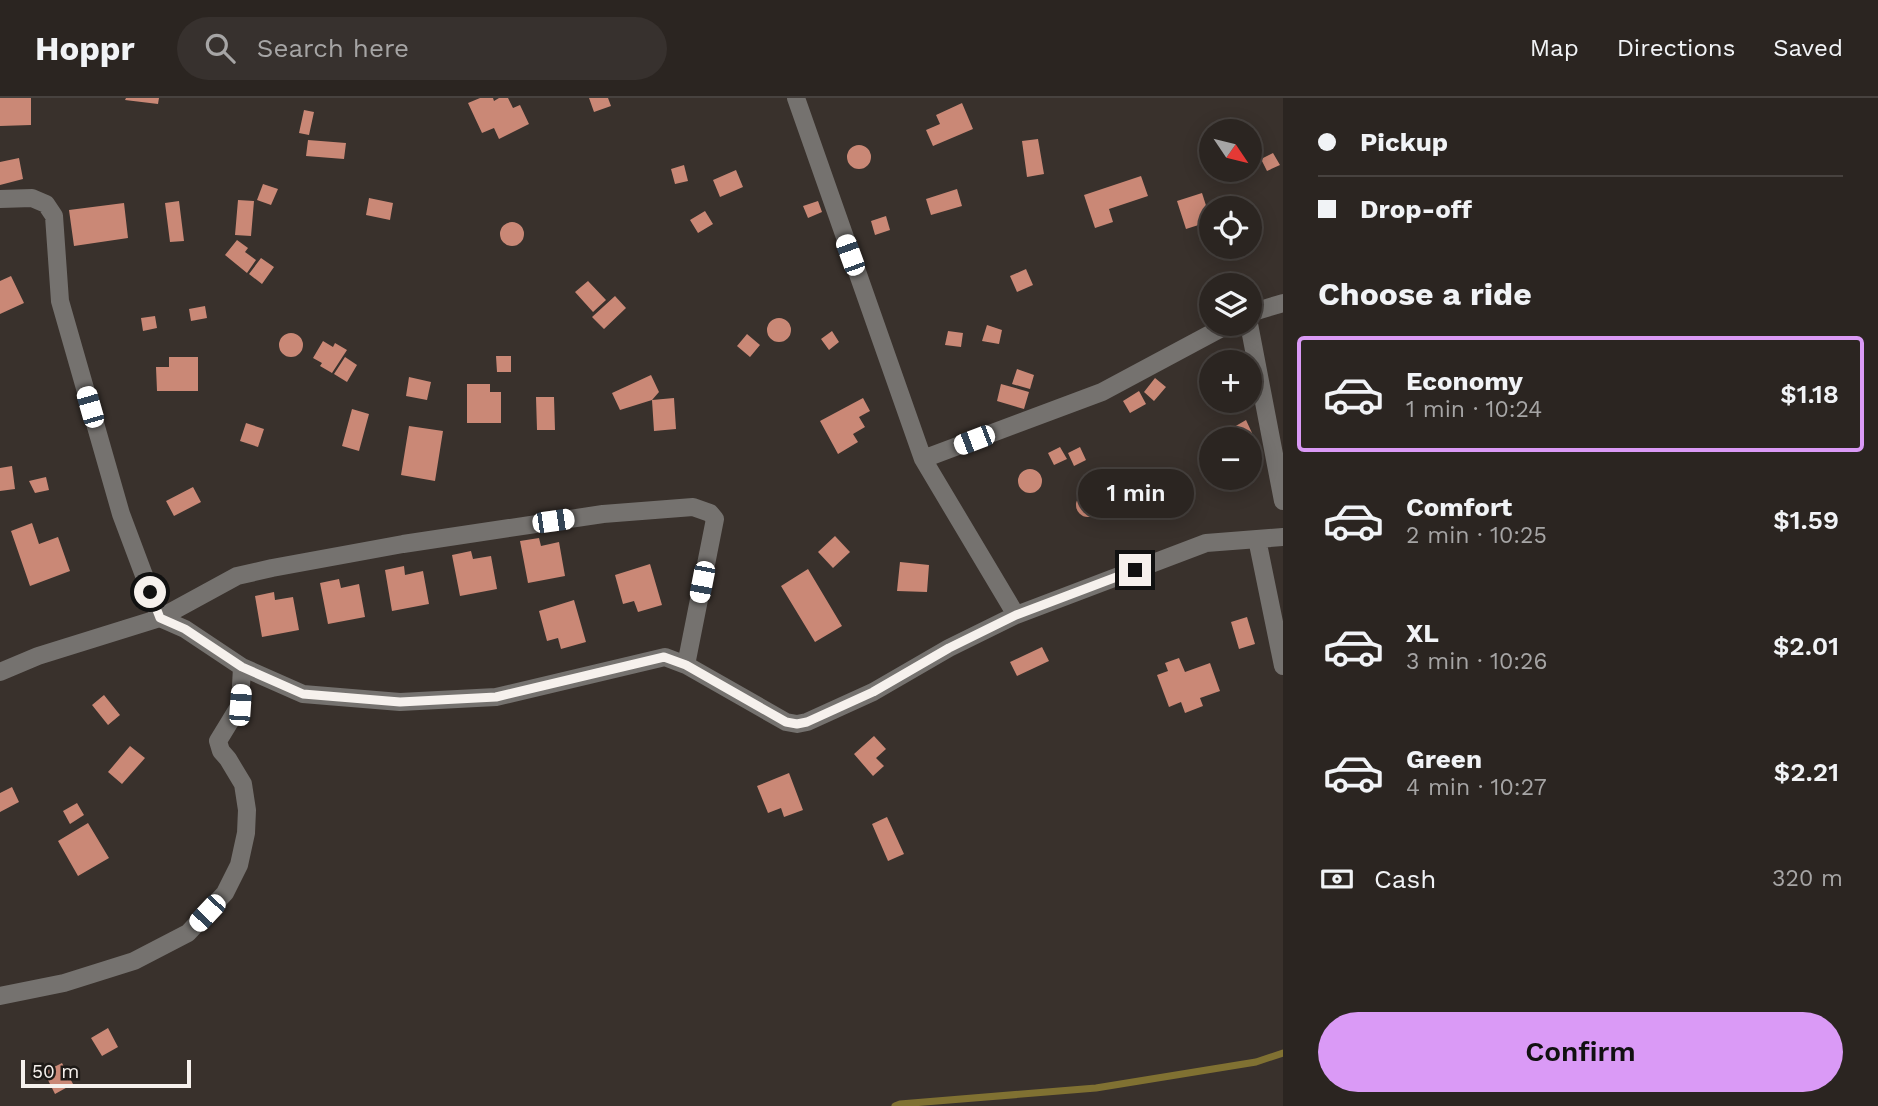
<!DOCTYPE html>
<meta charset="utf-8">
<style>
:root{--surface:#2b2521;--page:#37312e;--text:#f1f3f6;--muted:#a6a5a5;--line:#47423f;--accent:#da9af6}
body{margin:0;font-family:"Work Sans",sans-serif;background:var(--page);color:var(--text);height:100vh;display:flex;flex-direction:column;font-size:26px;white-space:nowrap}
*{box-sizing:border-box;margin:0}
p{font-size:23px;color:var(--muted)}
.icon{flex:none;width:38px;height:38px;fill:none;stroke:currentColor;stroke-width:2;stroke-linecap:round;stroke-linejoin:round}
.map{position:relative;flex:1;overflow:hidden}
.details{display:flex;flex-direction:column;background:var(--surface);width:595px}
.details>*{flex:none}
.guide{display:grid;align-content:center;height:154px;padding:0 35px;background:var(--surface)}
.needle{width:46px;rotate:125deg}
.tools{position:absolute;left:1199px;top:21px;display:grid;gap:14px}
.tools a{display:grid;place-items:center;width:63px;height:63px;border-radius:50%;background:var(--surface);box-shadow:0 4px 18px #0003,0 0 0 2px var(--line);font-size:35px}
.scale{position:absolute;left:21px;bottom:18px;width:170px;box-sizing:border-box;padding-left:7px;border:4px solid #f6f1ed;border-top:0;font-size:19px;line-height:24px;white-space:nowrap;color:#f6f1ed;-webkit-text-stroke:5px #1e1a17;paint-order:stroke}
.end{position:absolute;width:32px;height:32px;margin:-16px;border:9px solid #f6f1ed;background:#111;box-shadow:0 0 0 4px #111}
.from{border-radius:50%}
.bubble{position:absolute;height:49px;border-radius:24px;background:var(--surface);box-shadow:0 4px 18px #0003,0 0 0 2px var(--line);font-size:23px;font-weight:600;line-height:49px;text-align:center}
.car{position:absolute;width:21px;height:42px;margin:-21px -10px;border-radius:9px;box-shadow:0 0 5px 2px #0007;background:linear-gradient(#fff 24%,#345 0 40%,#fff 0 76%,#345 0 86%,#fff 0)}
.guide b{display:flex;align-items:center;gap:24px;height:66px;font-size:26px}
.guide b+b{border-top:2px solid var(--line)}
.guide i{width:18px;height:18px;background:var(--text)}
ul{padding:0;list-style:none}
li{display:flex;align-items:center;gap:21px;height:116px;margin:0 14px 10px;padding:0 21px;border:4px solid transparent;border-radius:7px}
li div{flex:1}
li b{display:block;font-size:26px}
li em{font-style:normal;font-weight:600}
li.selected{border-color:var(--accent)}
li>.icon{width:63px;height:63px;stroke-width:1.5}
h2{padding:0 35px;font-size:32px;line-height:84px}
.pay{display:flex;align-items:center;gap:18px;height:77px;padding:0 35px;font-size:26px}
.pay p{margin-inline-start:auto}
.action{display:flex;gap:14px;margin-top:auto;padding:14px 35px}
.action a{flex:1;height:80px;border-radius:42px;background:var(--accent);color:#111;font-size:28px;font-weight:600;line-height:80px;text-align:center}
header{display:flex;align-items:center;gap:42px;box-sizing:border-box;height:98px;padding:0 35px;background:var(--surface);border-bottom:2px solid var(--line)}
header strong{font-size:33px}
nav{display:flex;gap:38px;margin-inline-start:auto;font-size:24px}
.search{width:490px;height:63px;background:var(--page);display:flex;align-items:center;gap:18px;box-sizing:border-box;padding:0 24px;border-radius:38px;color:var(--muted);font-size:26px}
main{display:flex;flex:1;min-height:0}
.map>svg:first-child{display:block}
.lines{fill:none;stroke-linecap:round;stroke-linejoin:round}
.stream{stroke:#807132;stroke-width:7}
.building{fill:#ca8876}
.street{stroke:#75726f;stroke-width:18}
.route{stroke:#f6f1ed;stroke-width:9}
</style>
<header>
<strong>Hoppr</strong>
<div class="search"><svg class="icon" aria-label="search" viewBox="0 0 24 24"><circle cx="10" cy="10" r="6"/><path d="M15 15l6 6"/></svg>Search here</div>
<nav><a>Map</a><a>Directions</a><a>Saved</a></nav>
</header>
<main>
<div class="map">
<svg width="1283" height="1008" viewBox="0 0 1283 1008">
<rect width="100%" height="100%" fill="#39312c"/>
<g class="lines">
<path class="stream" d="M895 1008 900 1006 1096 990 1256 964 1283 955"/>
</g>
<path class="building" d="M0 0H31V27L0 28Z
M126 0H159L158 6 125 2Z
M480 0H493L494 3 499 0H508L513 10 520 7 529 26 499 41 494 30 482 35 468 5Z
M589 0H608L611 8 594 14Z
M962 5 973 31 933 48 926 32 940 26 936 17Z
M304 12 314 14 309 37 299 35Z
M1038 41 1044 76 1027 79 1022 43Z
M308 42 346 45 344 61 306 58Z
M847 59a12 12 0 1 1 24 0a12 12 0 1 1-24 0Z
M1273 55 1280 67 1267 73 1261 61Z
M19 60 23 81 0 87V64Z
M684 67 688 83 675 86 671 71Z
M736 72 743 89 720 99 713 82Z
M1141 78 1148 98 1109 111 1113 124 1095 130 1084 97Z
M263 86 278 91 271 107 257 102Z
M957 91 962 108 931 117 926 101Z
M1202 95 1211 123 1186 131 1177 103Z
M369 100 393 105 390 122 366 117Z
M238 102 254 103 251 138 235 137Z
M179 103 184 143 170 144 165 105Z
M818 103 822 114 808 120 803 108Z
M124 105 128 140 74 148 69 112Z
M705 113 713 126 698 135 690 122Z
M886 118 890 132 875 137 871 123Z
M500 136a12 12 0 1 1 24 0a12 12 0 1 1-24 0Z
M237 142 248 150 245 154 256 162 247 175 225 157Z
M261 160 274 169 262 186 249 176Z
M1026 171 1033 187 1017 194 1010 178Z
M11 178 24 205 0 216V183Z
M588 183 606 202 593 214 575 194Z
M615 198 626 210 604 231 592 219Z
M205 208 207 220 191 223 189 211Z
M155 218 157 230 143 233 141 220Z
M767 232a12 12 0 1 1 24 0a12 12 0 1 1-24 0Z
M987 227 1002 232 999 246 982 243Z
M832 233 839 244 829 252 821 241Z
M948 233 963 235 961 249 945 247Z
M279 247a12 12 0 1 1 24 0a12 12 0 1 1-24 0Z
M747 236 760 247 750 259 737 248Z
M323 243 333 249 335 245 347 252 332 275 320 268 322 265 313 260Z
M496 258H511V274H497Z
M169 259H198V293H157L156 269H169Z
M345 259 357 267 347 284 334 276Z
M1017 271 1034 277 1030 291 1012 286Z
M651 277 659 294 652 302 620 312 612 295Z
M409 279 431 284 427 302 406 298Z
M1155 280 1166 289 1154 303 1144 294Z
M467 286H490V294H501V325H467Z
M1001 286 1029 294 1024 311 997 303Z
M1139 293 1146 306 1130 315 1123 303Z
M536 299H554L555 332H537Z
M674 300 676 331 654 333 652 302Z
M863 300 870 313 859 319 865 329 853 336 858 344 838 356 820 323Z
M352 311 369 316 359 353 342 348Z
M1246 322 1252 335 1240 341 1234 329Z
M246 325 264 331 258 349 240 343Z
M409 328 443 333 435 383 401 377Z
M1060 349 1067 361 1054 367 1048 355Z
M1080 349 1086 362 1074 368 1068 355Z
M12 368 15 391 0 393V370Z
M1018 383a12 12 0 1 1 24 0a12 12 0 1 1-24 0Z
M1158 376 1165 388 1152 394 1146 382Z
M46 379 49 392 35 395 29 383Z
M193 389 201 404 174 418 166 403Z
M1171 389 1177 402 1164 408 1158 395Z
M1076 407a12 12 0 1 1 24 0a12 12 0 1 1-24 0Z
M32 425 39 446 58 439 70 473 30 488 11 433Z
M835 438 850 454 833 470 818 454Z
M539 440 541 448 559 444 565 478 528 485 520 443Z
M471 453 473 461 491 458 497 491 460 498 452 457Z
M900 464 929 467 927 494 897 493Z
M650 466 662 507 638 514 634 503 623 506 615 477Z
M404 468 405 477 423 473 429 506 392 513 385 472Z
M808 471 842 528 815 544 781 488Z
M339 481 341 490 359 486 365 519 328 526 320 485Z
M274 494 275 502 293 499 299 532 262 539 255 498Z
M574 502 586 544 561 551 558 540 547 543 539 513Z
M1247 519 1255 546 1239 551 1231 524Z
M1042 549 1049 563 1017 578 1010 564Z
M1179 560 1185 574 1210 565 1220 593 1200 600 1203 608 1185 615 1181 604 1169 609 1157 577 1168 573 1165 565Z
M104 597 120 617 108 627 92 607Z
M874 638 886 651 876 660 884 668 873 678 854 656Z
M130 648 145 660 122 686 108 674Z
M789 675 803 712 784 719 781 710 768 715 757 688Z
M12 689 19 704 0 714V695Z
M77 705 84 717 70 726 63 713Z
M887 719 904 756 888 763 872 726Z
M88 725 109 760 78 778 58 743Z
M108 930 118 949 102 958 91 940Z
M62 965 73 986 55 996 44 974Z"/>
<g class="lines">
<path class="street" d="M796 0 923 361 1016 517
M0 101 32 100 46 106 54 118 60 203 121 416 160 520 237 478 272 470 403 446 603 416 693 409 710 415 715 421 686 567
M1250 215 1283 205
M1249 226 1283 403
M923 361 1102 294 1229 226
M1257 441 1283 568
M0 574 38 558 160 520 185 531 242 569 303 596 400 604 496 599 665 559 686 567 786 624 797 626 807 624 873 594 949 550 1016 517 1206 445 1283 439
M0 898 64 885 134 863 188 835 225 795 239 767 246 735 247 712 243 686 228 661 221 653 218 643 240 607 242 569"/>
</g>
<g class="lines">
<path class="route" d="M150 494 160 520 185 531 242 569 303 596 400 604 496 599 664 559 686 567 786 624 797 626 807 624 873 594 949 550 1016 517 1135 472"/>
</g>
</svg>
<div class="tools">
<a><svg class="needle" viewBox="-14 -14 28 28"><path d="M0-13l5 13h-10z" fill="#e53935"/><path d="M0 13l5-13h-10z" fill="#a6a5a5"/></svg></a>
<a><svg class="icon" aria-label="locate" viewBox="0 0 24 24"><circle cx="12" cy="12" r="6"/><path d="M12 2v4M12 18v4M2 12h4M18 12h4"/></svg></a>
<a><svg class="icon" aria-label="layers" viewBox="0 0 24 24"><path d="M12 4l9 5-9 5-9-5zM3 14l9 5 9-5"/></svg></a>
<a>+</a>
<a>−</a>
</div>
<div class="scale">50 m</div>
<i class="end from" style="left:150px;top:494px"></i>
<i class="end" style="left:1135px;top:472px"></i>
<div class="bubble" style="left:1078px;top:371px;width:116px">1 min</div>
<i class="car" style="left:850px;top:157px;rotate:340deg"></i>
<i class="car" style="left:90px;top:309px;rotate:344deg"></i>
<i class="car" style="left:974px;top:342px;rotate:249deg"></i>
<i class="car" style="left:553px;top:423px;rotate:82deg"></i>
<i class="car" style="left:702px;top:484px;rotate:191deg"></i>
<i class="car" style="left:240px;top:607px;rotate:4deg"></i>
<i class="car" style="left:207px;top:815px;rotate:223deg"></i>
</div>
<section class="details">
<div class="guide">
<b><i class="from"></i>Pickup</b>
<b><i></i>Drop-off</b>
</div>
<h2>Choose a ride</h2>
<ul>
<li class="selected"><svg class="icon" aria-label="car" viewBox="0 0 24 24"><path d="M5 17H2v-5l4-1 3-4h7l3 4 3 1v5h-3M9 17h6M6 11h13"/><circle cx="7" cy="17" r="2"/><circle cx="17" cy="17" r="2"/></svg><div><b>Economy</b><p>1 min · 10:24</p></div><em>$1.18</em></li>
<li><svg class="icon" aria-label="car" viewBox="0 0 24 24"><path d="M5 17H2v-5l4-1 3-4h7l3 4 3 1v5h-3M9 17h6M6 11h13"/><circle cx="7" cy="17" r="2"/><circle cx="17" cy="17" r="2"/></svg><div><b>Comfort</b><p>2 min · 10:25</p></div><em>$1.59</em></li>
<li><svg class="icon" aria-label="car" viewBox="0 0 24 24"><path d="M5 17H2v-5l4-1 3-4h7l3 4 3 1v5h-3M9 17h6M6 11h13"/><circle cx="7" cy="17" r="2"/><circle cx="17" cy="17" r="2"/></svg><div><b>XL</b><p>3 min · 10:26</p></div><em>$2.01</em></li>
<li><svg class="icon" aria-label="car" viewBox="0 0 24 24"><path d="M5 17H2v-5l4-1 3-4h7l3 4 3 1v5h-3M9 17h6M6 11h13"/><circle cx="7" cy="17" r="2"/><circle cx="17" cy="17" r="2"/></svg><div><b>Green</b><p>4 min · 10:27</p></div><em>$2.21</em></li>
</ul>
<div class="pay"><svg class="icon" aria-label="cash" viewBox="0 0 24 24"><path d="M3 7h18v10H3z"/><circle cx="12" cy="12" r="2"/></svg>Cash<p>320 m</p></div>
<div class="action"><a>Confirm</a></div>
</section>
</main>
